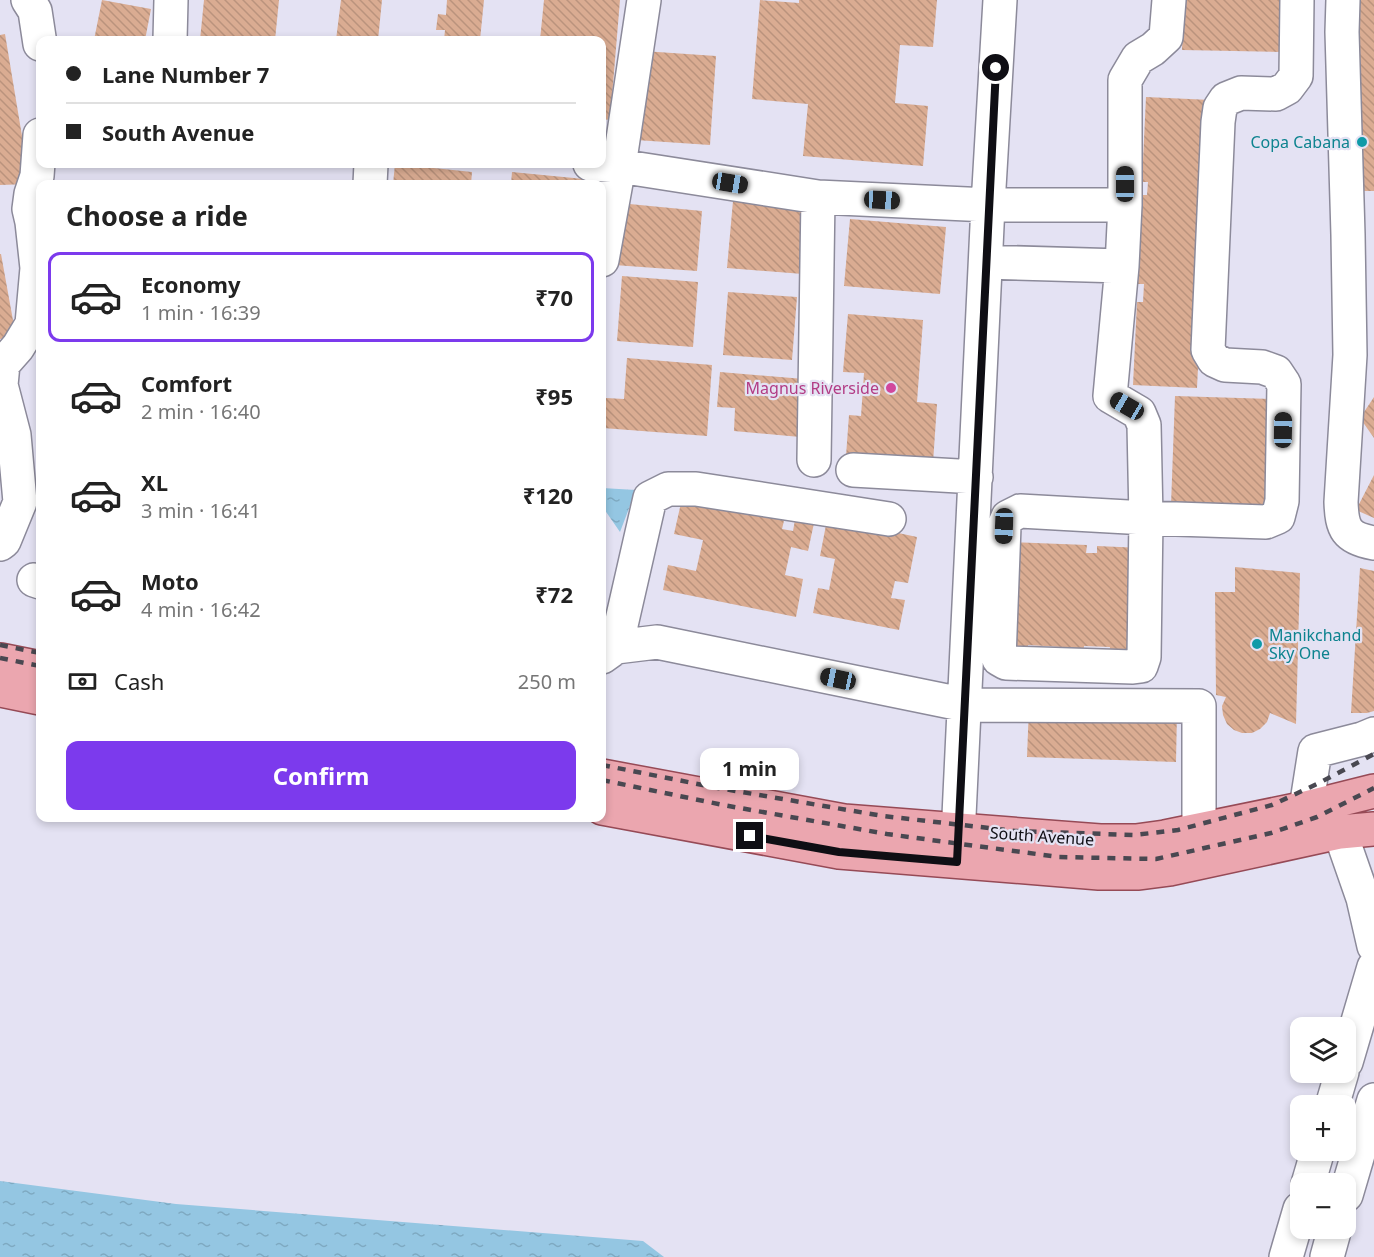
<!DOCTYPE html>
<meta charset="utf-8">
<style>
:root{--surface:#fff;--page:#f6f6f6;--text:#222;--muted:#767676;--line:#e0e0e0;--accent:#7c3aed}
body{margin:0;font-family:"Noto Sans",sans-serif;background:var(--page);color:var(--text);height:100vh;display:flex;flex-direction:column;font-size:22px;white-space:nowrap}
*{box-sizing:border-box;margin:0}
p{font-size:20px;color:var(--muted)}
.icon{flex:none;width:33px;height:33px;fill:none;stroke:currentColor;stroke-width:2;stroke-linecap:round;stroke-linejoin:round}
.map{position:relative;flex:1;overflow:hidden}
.side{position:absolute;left:36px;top:180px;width:570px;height:642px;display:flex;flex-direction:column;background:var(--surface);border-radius:12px;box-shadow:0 3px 9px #0003}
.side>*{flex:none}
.top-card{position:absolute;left:36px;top:36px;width:570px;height:132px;border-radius:12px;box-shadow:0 3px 9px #0003;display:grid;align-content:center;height:132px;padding:0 30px;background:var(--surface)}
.fabs{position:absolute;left:1290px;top:1017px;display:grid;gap:12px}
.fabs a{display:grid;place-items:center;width:66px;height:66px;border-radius:12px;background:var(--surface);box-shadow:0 3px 9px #0003;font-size:30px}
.end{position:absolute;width:27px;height:27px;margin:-14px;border:8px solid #0f0e14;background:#fff;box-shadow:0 0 0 3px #fff}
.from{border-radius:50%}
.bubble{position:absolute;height:42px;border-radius:12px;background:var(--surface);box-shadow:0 3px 9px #0003;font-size:20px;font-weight:700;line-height:42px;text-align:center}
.car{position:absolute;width:18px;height:36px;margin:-18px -9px;border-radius:8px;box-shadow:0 0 4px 2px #0007;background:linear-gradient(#222 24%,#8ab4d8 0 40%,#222 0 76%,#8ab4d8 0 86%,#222 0)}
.top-card b{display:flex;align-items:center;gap:21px;height:57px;font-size:22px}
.top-card b+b{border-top:2px solid var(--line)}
.top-card i{width:15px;height:15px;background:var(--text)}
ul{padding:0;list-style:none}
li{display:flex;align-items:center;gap:18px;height:90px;margin:0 12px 9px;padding:0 18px;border:3px solid transparent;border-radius:12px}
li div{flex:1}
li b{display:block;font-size:22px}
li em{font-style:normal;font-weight:700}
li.active{border-color:var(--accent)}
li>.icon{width:54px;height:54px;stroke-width:1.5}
h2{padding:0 30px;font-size:27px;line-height:72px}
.pay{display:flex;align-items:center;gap:15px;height:66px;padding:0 30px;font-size:22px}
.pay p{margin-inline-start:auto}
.cta{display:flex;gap:12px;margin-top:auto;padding:12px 30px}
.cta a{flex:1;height:69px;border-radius:12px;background:var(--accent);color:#fff;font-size:24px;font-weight:700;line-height:69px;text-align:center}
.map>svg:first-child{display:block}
.water{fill:url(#water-ripples)}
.building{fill:url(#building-back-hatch)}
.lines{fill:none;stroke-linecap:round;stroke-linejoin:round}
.minor-casing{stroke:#8c8a9a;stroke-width:36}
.major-casing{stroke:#964a56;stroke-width:36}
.minor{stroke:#fff;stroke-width:33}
.major{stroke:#eba6af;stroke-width:33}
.rail{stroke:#494851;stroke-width:4.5;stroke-dasharray:8 8;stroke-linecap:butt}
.route{stroke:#0f0e14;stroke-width:8}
.culture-dot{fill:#0f9aa8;stroke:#e4e2f3;stroke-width:2}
.hotel-dot{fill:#d1479c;stroke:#e4e2f3;stroke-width:2}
.labels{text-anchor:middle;stroke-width:4.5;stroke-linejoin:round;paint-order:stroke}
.culture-label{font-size:16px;fill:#0d838f;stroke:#e4e2f3;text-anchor:end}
.hotel-label{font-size:16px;fill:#b23c85;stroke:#e4e2f3;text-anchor:end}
.street-label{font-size:16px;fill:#0f0e14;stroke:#e4e2f3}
</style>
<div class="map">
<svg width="1374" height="1257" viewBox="0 0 1374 1257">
<defs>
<pattern id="water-ripples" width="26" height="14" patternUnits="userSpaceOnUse" patternTransform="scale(1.5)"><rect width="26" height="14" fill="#94c6e2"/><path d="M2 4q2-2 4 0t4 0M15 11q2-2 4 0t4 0" fill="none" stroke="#7ea9c1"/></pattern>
<pattern id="building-back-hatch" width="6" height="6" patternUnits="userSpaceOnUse" patternTransform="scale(1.5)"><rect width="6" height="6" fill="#daac92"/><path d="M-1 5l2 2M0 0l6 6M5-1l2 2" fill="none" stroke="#ba937d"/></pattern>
</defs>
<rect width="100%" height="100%" fill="#e4e2f3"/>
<path class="water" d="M602 488 636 490 620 532 602 506Z
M0 1181 176 1204 643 1241 664 1257H0Z"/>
<path class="building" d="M102 0 151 9 145 40H94Z
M204 0H279L275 40H200Z
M341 0H382L378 40H336Z
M447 0H484L480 40H444L445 30H436L438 14 446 15Z
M544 0H620L610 120 602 119V40H540Z
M760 0 799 3V0H937L933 47 900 45 895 103 928 106 923 166 803 156 808 104 752 99Z
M1184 0H1283L1282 52 1182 50Z
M1348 0H1374V191H1350Z
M5 34 30 184 0 185V35Z
M643 51 716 56 710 145 636 140Z
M1146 97 1211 100 1197 388 1133 385 1137 302H1143L1144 284H1138L1142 195H1147L1148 182H1142Z
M395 164 472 172 471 184H393Z
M512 172 594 180 593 184H511Z
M733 201 809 207 803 274 727 268Z
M619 203 702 211 697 271 614 265Z
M850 219 946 227 940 294 844 286Z
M0 254H1L16 337 0 339Z
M622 276 698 282 693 347 617 341Z
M728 292 797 297 792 360 723 355Z
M848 314 923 320 917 402 937 404 933 463 846 456 849 415 861 416 864 373 843 372Z
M627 358 712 365 707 436 603 428 606 398 624 399Z
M720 372 804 379 800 437 734 431 735 408 717 407Z
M1175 396 1274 399 1271 508 1171 505Z
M1374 397V438L1360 418Z
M1374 475V518L1356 510Z
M721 495 787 508 782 529 793 531 795 520 814 523 808 551 791 547 785 575 803 579 796 617 663 590 668 565 696 571 703 540 674 534 681 503 718 510Z
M856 524 917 537 908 583 895 581 891 598 905 600 899 630 813 613 818 588 829 590 835 559 820 556 826 525 854 530Z
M1010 542 1087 545 1086 553H1097V546L1142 548 1138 660 1109 659 1110 647 1084 646 1083 658 1061 657 1062 647 1028 645V655H1006Z
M1235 567 1300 573 1296 724 1270 713 1267 722 1260 729 1252 733H1242L1234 730 1227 724 1223 715 1222 706 1226 697 1216 695 1215 592H1235Z
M1360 568 1374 571V711L1367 713H1351Z
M1029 706 1177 712 1176 762 1027 757Z"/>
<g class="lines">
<g class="minor-casing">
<path id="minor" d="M28 0 35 11 40 44
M1169 0 1166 37 1153 49 1138 58 1125 80V205L1122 266 1110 396 1139 413 1144 425 1146 518 1020 511 1008 517 1004 526 999 659 1006 663 1133 667 1141 666 1144 657 1146 518 1266 522 1278 517 1282 501 1284 384 1276 372 1262 367 1225 365 1214 360 1208 350 1218 122 1220 108 1226 99 1241 93 1276 94 1287 88 1296 76 1297 0
M1343 0 1342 32 1348 235 1350 355 1341 502C1342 529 1346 538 1374 543
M170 40 171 0
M590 164 619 166 818 197 988 205H1125
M370 184 371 164
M602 260 619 166 644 0
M986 262 1122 266
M814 460 818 197
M853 470 976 477
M0 544 4 541 20 502 14 435 1 385 3 364 18 347 32 324 37 268 32 222 29 209 31 194 37 176 40 135
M34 580 40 582
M616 647 650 498 668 489H696L889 519
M602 657 616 647 657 642 966 705 1199 706V830
M1306 808 1315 751 1362 739 1374 734
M1340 832 1363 898 1374 946
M957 858 988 205 1000 0
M1346 1062 1374 967
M1332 1106 1342 1072
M1308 1184 1318 1150
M1346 1195 1374 1100
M1286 1257 1300 1209
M1327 1257 1335 1228"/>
</g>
<g class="major-casing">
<path id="major" d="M0 660 40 668
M0 690 40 698
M602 776 844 821 1100 841H1136L1165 837 1306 808 1374 791
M602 808 839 852 1099 873H1139L1170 869 1340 832 1374 829"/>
</g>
<use href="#minor" class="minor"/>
<use href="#major" class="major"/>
<path class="rail" d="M0 645 40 653
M0 658 40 666
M602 765 718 788 883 816 1015 831 1134 835 1178 830 1272 805 1317 784 1374 754
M602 780 723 805 887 834 946 842 1059 857 1156 859 1271 833 1317 817 1374 788"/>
</g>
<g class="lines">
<path class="route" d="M750 836 839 852 957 862 996 68"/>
</g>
<g class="culture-dot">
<circle cx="1362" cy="142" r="6"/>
<circle cx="1257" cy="644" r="6"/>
</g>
<circle class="hotel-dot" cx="891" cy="388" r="6"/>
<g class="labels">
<g class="culture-label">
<text x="1350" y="148">Copa Cabana</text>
<text x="1269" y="641" text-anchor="start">Manikchand<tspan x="1269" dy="18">Sky One</tspan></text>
</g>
<g class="hotel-label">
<text x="879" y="394">Magnus Riverside</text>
</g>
<g class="street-label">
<text transform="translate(1042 836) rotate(4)" y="6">South Avenue</text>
</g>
</g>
</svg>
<div class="fabs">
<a><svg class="icon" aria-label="layers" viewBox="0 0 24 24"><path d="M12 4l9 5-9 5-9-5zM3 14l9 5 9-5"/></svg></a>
<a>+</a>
<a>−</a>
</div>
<i class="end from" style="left:996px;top:68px"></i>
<i class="end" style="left:750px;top:836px"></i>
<div class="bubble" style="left:700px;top:748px;width:99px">1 min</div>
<i class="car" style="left:730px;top:183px;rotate:99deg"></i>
<i class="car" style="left:1125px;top:184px;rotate:0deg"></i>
<i class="car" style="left:882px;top:200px;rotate:93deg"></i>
<i class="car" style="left:1127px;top:406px;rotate:300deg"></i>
<i class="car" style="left:1283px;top:430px;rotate:1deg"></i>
<i class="car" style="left:1004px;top:526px;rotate:182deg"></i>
<i class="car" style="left:838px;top:679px;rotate:282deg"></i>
<div class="top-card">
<b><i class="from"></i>Lane Number 7</b>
<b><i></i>South Avenue</b>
</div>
<section class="side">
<h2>Choose a ride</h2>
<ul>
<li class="active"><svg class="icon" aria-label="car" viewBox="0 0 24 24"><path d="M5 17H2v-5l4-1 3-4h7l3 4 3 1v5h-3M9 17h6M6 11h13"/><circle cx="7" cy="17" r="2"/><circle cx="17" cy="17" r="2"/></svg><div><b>Economy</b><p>1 min · 16:39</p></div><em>₹70</em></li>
<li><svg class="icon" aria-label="car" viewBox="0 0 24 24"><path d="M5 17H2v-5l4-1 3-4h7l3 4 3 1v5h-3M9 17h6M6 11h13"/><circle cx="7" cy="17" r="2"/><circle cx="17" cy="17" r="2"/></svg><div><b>Comfort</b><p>2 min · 16:40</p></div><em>₹95</em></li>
<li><svg class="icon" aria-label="car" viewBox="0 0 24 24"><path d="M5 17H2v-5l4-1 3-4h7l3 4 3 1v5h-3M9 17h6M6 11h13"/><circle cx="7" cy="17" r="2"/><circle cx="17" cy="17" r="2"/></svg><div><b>XL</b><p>3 min · 16:41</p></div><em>₹120</em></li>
<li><svg class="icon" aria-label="car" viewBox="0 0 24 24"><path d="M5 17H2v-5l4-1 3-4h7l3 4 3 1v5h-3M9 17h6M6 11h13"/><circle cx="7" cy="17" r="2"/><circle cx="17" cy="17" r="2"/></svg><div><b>Moto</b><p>4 min · 16:42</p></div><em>₹72</em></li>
</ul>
<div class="pay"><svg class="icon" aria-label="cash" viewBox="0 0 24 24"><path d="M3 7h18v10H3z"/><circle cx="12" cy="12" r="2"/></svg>Cash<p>250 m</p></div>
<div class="cta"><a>Confirm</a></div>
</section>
</div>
